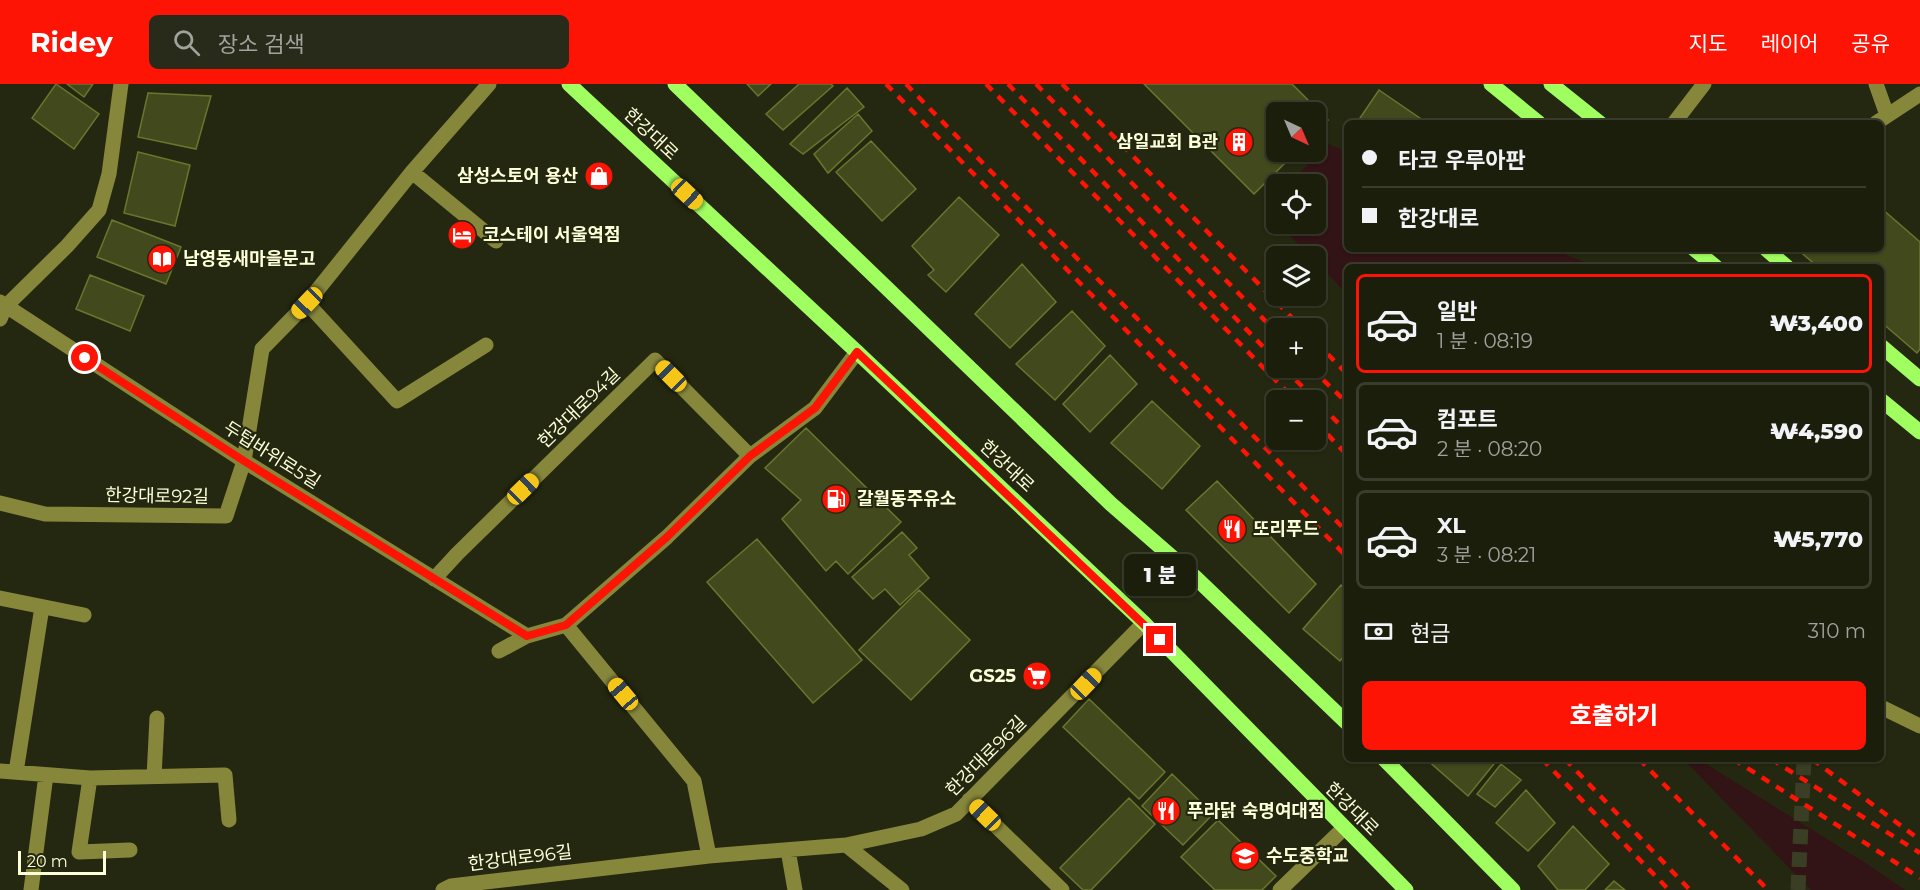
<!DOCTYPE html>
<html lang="ko">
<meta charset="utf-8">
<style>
:root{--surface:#1c1e0c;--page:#292b1a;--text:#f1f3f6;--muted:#a0a29d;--line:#3a3c2d;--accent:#fd1405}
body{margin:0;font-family:Montserrat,"Noto Sans KR",sans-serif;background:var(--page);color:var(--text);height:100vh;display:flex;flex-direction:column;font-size:22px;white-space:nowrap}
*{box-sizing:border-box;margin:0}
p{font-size:20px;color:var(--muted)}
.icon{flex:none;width:33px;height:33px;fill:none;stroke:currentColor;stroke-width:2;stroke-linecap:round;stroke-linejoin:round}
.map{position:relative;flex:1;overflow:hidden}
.drawer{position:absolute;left:1344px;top:180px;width:540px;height:498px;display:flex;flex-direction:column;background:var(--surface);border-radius:9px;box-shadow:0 2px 4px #0004,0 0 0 2px var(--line)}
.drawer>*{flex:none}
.guide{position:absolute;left:1344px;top:36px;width:540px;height:132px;border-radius:9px;box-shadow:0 2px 4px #0004,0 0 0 2px var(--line);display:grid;align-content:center;height:132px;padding:0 18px;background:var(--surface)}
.needle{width:39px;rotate:136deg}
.tools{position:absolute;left:1266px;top:18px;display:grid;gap:12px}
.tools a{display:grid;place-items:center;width:60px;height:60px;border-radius:9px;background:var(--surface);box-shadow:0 2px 4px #0004,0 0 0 2px var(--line);font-size:30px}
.scale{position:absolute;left:18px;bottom:15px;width:88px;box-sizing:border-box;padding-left:6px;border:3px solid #fcffd8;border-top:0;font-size:16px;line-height:21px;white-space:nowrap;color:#fcffd8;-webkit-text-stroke:4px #252810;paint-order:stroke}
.end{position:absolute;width:27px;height:27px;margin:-14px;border:8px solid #fd1405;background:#fff;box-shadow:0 0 0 3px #fff}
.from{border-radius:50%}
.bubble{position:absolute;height:42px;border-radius:9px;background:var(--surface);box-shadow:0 2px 4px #0004,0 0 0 2px var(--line);font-size:20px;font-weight:800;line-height:42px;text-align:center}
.car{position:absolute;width:18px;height:36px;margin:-18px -9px;border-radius:8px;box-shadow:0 0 4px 2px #0007;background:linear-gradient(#f5c518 24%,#345 0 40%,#f5c518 0 76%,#345 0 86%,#f5c518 0)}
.guide b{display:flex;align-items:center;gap:21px;height:57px;font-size:22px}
.guide b+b{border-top:2px solid var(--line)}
.guide i{width:15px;height:15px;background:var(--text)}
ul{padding:10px 0 0;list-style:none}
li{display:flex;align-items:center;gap:18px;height:99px;margin:0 12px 9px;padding:0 6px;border:3px solid var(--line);border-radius:9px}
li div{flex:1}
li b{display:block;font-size:22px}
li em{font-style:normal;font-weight:800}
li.selected{border-color:var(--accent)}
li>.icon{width:54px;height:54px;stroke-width:1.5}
.pay{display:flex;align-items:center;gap:15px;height:66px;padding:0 18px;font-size:22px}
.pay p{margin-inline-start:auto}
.primary-button{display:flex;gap:12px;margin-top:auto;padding:12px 18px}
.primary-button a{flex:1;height:69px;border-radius:9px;background:var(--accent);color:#fff;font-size:24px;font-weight:800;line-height:69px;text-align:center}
header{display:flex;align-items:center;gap:36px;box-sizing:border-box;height:84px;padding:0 30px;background:var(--accent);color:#fff}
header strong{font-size:28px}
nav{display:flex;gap:33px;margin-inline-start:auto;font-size:21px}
.search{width:420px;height:54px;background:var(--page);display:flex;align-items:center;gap:15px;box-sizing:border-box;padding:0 21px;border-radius:9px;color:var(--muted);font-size:22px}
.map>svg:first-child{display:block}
.green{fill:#321316}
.building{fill:#42491c;stroke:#6a752e;stroke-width:1.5}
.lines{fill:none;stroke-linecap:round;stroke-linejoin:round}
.minor-tunnel{stroke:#3a3e24;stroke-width:15;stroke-dasharray:15 8;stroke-linecap:butt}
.minor{stroke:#87873c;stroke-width:15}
.major{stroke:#a1fe60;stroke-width:15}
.rail{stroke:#fd1405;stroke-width:4.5;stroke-dasharray:9 8;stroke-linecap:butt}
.route{stroke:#fd1405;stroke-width:8}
.labels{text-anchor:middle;stroke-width:4.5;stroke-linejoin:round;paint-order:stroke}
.street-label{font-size:18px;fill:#fcffd8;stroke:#252810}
.poi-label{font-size:18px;font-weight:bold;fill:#fcffd8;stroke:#252810;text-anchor:start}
</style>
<header>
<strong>Ridey</strong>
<div class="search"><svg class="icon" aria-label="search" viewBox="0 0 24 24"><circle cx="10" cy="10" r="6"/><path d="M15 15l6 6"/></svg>장소 검색</div>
<nav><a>지도</a><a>레이어</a><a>공유</a></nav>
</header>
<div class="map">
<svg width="1920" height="806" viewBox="0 0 1920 806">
<rect width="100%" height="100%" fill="#252810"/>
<path class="green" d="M1329 60 1347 68V165H1552L1597 183H1347V210L1316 178V172H1310L1278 140H1316V100H1288Z
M1276 112V138L1263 125Z
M1683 675H1698L1867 780 1905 806H1811Z"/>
<path class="building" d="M56 0 99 30 74 65 32 34Z
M67 0H93L84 13Z
M747 0H771L758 12Z
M799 0H831L833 2 783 46 766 30Z
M1144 0H1292L1328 36 1316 48V28H1276V68H1296L1254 110Z
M847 4 864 23 803 70 790 60Z
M1379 6 1427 39H1368L1360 34Z
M148 9 211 12 196 65 138 53Z
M858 30 872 47 828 89 814 70Z
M871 57 916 105 882 137 836 88Z
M138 68 190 81 175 142 124 129Z
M959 113 999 151 946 208 928 191 934 186 912 162Z
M1881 124 1920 158V265L1917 269 1881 238V183H1818L1797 165H1881Z
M112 136 181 163 166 200 97 173Z
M1022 180 1056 218 1010 264 975 230Z
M90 191 144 212 130 247 76 225Z
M1072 227 1105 262 1055 316 1016 280Z
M1110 271 1137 300 1090 348 1063 320Z
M1152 317 1200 362 1162 405 1111 359Z
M806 344 901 438 848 490 836 477 826 487 782 435 801 416 765 384Z
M1217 397 1316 500 1289 529 1186 426Z
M902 448 917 464 909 471 929 494 900 521 885 505 873 515 852 493Z
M757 455 862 576 813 619 707 498Z
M1341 501 1347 507V569L1340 577 1303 545Z
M919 506 970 556 911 616 859 566Z
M1089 615 1165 688 1139 715 1063 643Z
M1426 675H1498L1468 712Z
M1501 680 1521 696 1495 723 1477 710Z
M1172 690 1213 730 1183 761 1142 722Z
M1526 706 1555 739 1528 767 1496 739Z
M1129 714 1155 740 1091 806H1083L1060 784Z
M1218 736 1276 792 1262 806H1215L1181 773Z
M1573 742 1609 780 1585 806H1558L1538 782Z
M1614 797 1625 806H1605Z"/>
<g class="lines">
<path class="minor-tunnel" d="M1798 806 1804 675"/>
<path class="minor" d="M1876 0 1887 31
M1674 39 1704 0
M1876 39 1920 10
M412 88 496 157
M0 218 244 377 527 552
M307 219 397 317 486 261
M0 235 5 223 67 162 99 126 109 90 121 0
M0 419 45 430 226 432 244 377 262 265 307 219 412 88 489 0
M434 495 457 470 655 276 750 372
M0 514 84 531
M566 541 694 697 709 772
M499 567 527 552 566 541 667 453 750 372 815 324 857 268
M1881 623 1920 642
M0 687 90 694 225 691 229 736
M16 688 42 523
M154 693 157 634
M90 694 79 768 130 766
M969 716 1062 806
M846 761 902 806
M788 766 795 806
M31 806 46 691
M443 806 451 802 709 772 846 761 921 745 956 730 1144 539
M1280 806 1344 744"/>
<path class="major" d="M569 0 857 268 1144 539 1406 806
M675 0 1111 420 1196 494 1347 639
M1491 0 1539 39
M1551 0 1600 39
M1694 165 1716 183
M1766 165 1787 183
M1881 262 1920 295
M1881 316 1920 348
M1384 675 1513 806"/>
<path class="rail" d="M886 0 1347 473
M906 0C1051 151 1202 297 1347 448
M986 0 1295 316
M1008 0 1276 276
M1036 0 1276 248
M1062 0 1302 244
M1316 258 1347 290
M1284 284 1347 348
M1311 284 1347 319
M1316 338 1347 371
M1542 675 1669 806
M1565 675 1690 806
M1639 675 1768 806
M1733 675 1920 794
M1771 675 1920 769
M1812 675 1920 756"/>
</g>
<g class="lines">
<path class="route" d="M85 274 244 377 527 552 566 541 667 453 750 372 815 324 857 268 1160 556"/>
</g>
<defs>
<g id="building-disc" transform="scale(1.5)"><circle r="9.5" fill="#fd1405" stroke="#252810"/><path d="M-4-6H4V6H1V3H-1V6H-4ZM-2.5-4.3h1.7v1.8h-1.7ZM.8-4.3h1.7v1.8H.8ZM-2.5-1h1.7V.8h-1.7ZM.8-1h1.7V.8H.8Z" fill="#fff"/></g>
<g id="shop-disc" transform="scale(1.5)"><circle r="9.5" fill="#fd1405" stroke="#252810"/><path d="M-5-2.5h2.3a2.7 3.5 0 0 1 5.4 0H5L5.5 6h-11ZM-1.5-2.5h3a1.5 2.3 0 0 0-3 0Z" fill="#fff"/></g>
<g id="hotel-disc" transform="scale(1.5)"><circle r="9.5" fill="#fd1405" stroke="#252810"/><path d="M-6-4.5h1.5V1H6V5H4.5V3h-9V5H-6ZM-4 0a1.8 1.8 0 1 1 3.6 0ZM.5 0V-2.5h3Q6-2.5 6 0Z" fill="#fff"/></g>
<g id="library-disc" transform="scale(1.5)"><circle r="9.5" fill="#fd1405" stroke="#252810"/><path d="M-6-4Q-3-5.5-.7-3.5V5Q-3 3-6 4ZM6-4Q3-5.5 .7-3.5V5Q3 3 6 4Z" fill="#fff"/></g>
<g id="fuel-disc" transform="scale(1.5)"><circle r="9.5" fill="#fd1405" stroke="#252810"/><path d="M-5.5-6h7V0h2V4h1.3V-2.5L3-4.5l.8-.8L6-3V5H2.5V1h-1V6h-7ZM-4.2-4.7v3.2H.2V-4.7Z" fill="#fff"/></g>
<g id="restaurant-disc" transform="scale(1.5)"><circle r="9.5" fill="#fd1405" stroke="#252810"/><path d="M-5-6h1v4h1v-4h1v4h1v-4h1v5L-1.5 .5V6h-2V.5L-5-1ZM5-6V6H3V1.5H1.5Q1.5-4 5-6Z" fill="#fff"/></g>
<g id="supermarket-disc" transform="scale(1.5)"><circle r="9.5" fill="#fd1405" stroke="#252810"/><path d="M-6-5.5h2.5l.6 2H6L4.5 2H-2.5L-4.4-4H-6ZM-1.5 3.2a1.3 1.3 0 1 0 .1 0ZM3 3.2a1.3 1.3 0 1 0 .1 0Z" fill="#fff"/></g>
<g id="school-disc" transform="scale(1.5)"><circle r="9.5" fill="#fd1405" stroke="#252810"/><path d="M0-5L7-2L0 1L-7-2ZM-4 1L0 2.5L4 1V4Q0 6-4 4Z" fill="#fff"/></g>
</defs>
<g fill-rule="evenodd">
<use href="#building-disc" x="1239" y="58"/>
<use href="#shop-disc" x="599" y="92"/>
<use href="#hotel-disc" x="462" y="151"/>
<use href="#library-disc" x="162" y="175"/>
<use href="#fuel-disc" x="836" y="415"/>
<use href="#restaurant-disc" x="1232" y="445"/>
<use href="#supermarket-disc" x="1037" y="592"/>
<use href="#restaurant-disc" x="1166" y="727"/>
<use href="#school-disc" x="1245" y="772"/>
</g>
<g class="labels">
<g class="street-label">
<text transform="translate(651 50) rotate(43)" y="6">한강대로</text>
<text transform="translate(579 324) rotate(-44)" y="6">한강대로94길</text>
<text transform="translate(272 371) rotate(32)" y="6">두텁바위로5길</text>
<text transform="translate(1007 382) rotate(43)" y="6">한강대로</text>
<text transform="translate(157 412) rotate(1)" y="6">한강대로92길</text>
<text transform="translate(986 672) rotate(-45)" y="6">한강대로96길</text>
<text transform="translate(1352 725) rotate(45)" y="6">한강대로</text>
<text transform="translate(520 774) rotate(-7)" y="6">한강대로96길</text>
</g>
<g class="poi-label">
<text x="1218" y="64" text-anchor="end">삼일교회 B관</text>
<text x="578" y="98" text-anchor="end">삼성스토어 용산</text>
<text x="483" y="157">코스테이 서울역점</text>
<text x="183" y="181">남영동새마을문고</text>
<text x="857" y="421">갈월동주유소</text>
<text x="1253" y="451">또리푸드</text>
<text x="1016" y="598" text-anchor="end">GS25</text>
<text x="1187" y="733">푸라닭 숙명여대점</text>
<text x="1266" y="778">수도중학교</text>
</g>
</g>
</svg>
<div class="tools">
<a><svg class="needle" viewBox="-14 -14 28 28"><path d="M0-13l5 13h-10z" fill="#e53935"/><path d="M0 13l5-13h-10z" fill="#a0a29d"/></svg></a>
<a><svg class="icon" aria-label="locate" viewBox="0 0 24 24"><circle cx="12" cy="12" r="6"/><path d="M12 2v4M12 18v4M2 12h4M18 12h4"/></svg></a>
<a><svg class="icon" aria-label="layers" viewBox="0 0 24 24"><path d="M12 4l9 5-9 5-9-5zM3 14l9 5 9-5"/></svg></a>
<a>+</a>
<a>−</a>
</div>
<div class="scale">20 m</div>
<i class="end from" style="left:85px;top:274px"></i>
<i class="end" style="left:1160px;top:556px"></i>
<div class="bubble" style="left:1124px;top:470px;width:72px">1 분</div>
<i class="car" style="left:687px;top:110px;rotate:133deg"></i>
<i class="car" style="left:307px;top:219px;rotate:224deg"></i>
<i class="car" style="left:671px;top:292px;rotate:315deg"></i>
<i class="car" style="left:523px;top:405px;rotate:46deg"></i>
<i class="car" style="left:1086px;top:600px;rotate:44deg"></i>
<i class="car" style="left:623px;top:610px;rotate:320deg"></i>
<i class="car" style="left:985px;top:731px;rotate:314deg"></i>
<div class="guide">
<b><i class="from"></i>타코 우루아판</b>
<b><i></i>한강대로</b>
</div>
<section class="drawer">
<ul>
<li class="selected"><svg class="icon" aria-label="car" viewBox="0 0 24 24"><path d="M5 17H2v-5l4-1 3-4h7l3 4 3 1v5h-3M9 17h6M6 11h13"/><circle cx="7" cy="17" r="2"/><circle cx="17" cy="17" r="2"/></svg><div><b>일반</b><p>1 분 · 08:19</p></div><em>₩3,400</em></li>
<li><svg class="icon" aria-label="car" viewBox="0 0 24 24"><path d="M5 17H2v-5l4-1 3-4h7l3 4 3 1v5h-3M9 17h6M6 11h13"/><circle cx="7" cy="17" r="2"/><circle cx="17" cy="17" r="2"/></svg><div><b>컴포트</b><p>2 분 · 08:20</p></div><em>₩4,590</em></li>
<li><svg class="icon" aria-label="car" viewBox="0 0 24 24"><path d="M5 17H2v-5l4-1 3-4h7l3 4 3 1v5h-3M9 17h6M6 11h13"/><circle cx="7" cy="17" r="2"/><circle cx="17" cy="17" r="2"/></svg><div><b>XL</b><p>3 분 · 08:21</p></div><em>₩5,770</em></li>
</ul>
<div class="pay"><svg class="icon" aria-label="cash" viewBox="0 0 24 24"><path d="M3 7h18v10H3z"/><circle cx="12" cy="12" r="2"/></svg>현금<p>310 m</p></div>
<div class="primary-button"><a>호출하기</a></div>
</section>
</div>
